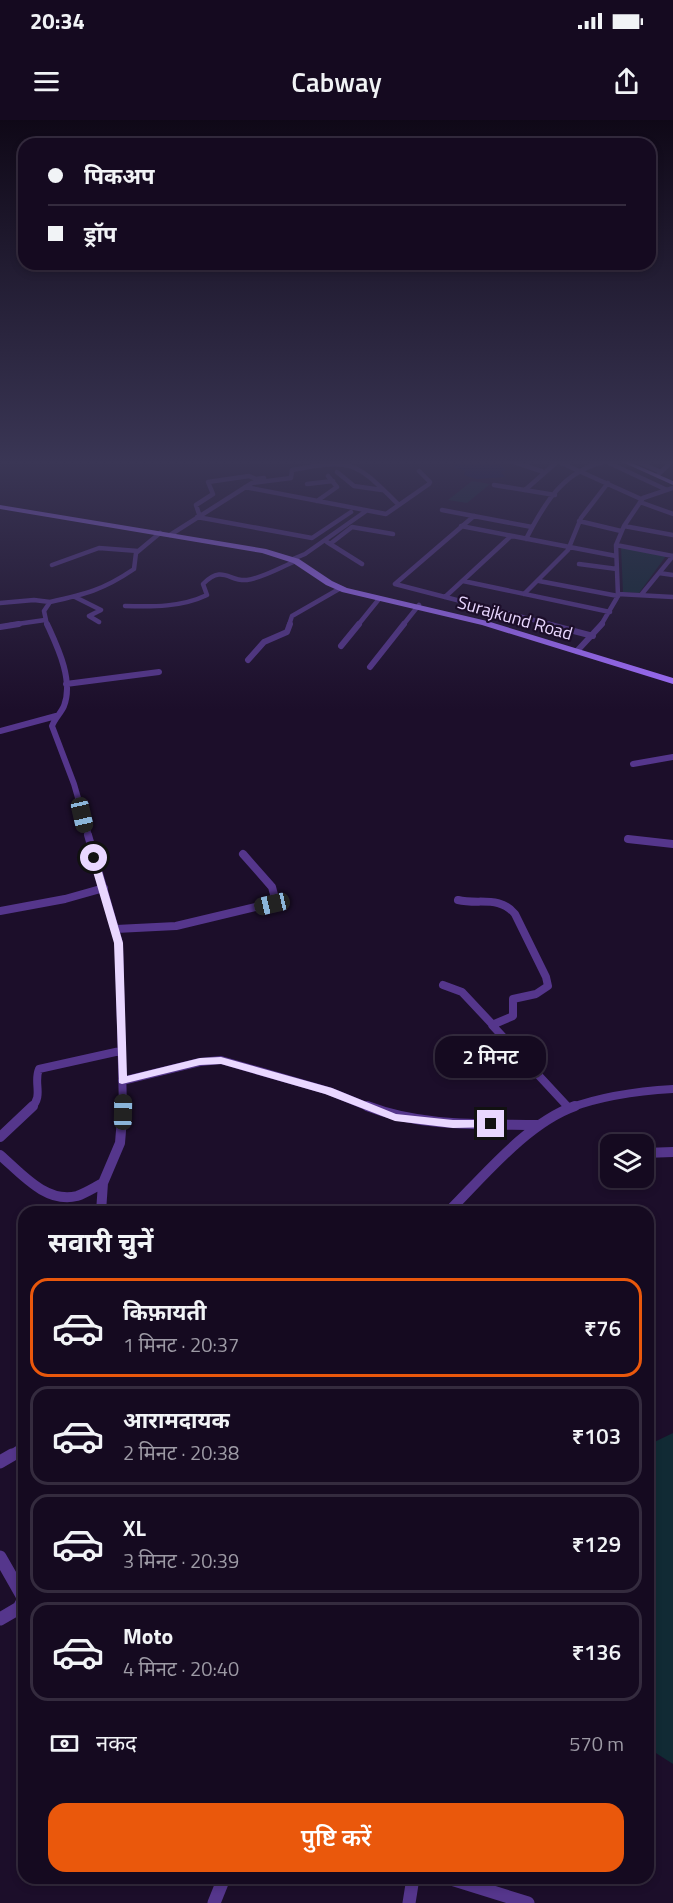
<!DOCTYPE html>
<html lang="hi">
<meta charset="utf-8">
<style>
:root{--surface:#150a20;--page:#1e1329;--text:#f1f3f6;--muted:#9d9aa5;--line:#342b3e;--accent:#ea580c}
body{margin:0;font-family:"Titillium Web","Noto Sans Devanagari",sans-serif;background:var(--page);color:var(--text);height:100vh;display:flex;flex-direction:column;font-size:22px;white-space:nowrap}
*{box-sizing:border-box;margin:0}
p{font-size:20px;color:var(--muted)}
.icon{flex:none;width:33px;height:33px;fill:none;stroke:currentColor;stroke-width:2;stroke-linecap:round;stroke-linejoin:round}
.map{position:relative;flex:1;overflow:hidden}
.details{position:absolute;left:18px;top:1086px;width:636px;height:678px;display:flex;flex-direction:column;background:var(--surface);border-radius:18px;box-shadow:0 3px 9px #0003,0 0 0 2px var(--line)}
.details>*{flex:none}
.banner{position:absolute;left:18px;top:18px;width:638px;height:132px;border-radius:18px;box-shadow:0 3px 9px #0003,0 0 0 2px var(--line);display:grid;align-content:center;height:132px;padding:0 30px;background:var(--surface)}
.controls{position:absolute;left:600px;top:1014px;display:grid;gap:12px}
.controls a{display:grid;place-items:center;width:54px;height:54px;border-radius:12px;background:var(--surface);box-shadow:0 3px 9px #0003,0 0 0 2px var(--line);font-size:30px}
.end{position:absolute;width:27px;height:27px;margin:-14px;border:8px solid #e9d7ff;background:#111;box-shadow:0 0 0 3px #111}
.from{border-radius:50%}
.bubble{position:absolute;height:42px;border-radius:18px;background:var(--surface);box-shadow:0 3px 9px #0003,0 0 0 2px var(--line);font-size:20px;font-weight:600;line-height:42px;text-align:center}
.car{position:absolute;width:18px;height:36px;margin:-18px -9px;border-radius:8px;box-shadow:0 0 4px 2px #0007;background:linear-gradient(#222 24%,#8ab4d8 0 40%,#222 0 76%,#8ab4d8 0 86%,#222 0)}
.banner b{display:flex;align-items:center;gap:21px;height:57px;font-size:22px}
.banner b+b{border-top:2px solid var(--line)}
.banner i{width:15px;height:15px;background:var(--text)}
ul{padding:0;list-style:none}
li{display:flex;align-items:center;gap:18px;height:99px;margin:0 12px 9px;padding:0 18px;border:3px solid var(--line);border-radius:18px}
li div{flex:1}
li b{display:block;font-size:22px}
li em{font-style:normal;font-weight:600}
li.selected{border-color:var(--accent)}
li>.icon{width:54px;height:54px;stroke-width:1.5}
h2{padding:0 30px;font-size:27px;line-height:72px}
.pay{display:flex;align-items:center;gap:15px;height:66px;padding:0 30px;font-size:22px}
.pay p{margin-inline-start:auto}
.action{display:flex;gap:12px;margin-top:auto;padding:12px 30px}
.action a{flex:1;height:69px;border-radius:18px;background:var(--accent);color:#fff;font-size:24px;font-weight:600;line-height:69px;text-align:center}
.status{display:flex;justify-content:space-between;align-items:center;height:42px;padding:0 30px;background:var(--surface);direction:ltr}
.status svg{height:16px;fill:currentColor}
header{display:flex;justify-content:space-between;align-items:center;height:78px;padding:0 30px;background:var(--surface);font-size:27px;font-weight:600}
.map>svg:first-child{display:block}
.green{fill:#112a34}
.water{fill:#07094b}
.lines{fill:none;stroke-linecap:round;stroke-linejoin:round}
.street-far4{stroke:#55368c;stroke-width:4.5}
.street-far3{stroke:#55368c;stroke-width:6}
.street-far2{stroke:#55368c;stroke-width:8}
.street-far1{stroke:#55368c;stroke-width:10}
.street{stroke:#55368c;stroke-width:13}
.secondary{fill:#a16eff;fill-rule:evenodd}
.route{fill:#e9d7ff}
.labels{text-anchor:middle;stroke-width:4.5;stroke-linejoin:round;paint-order:stroke}
.far-street-label{font-size:18px;fill:#e9d7ff;stroke:#1c0e2a}
</style>
<div class="status"><b>20:34</b><svg viewBox="0 0 49 12"><path d="M0 12V9h3v3zM5 12V6h3v6zM10 12V3h3v9zM15 12V0h3v12zM26 1h20v11H26zM47 4h2v5h-2z"/></svg></div>
<header><svg class="icon" aria-label="menu" viewBox="0 0 24 24"><path d="M4 6h16M4 12h16M4 18h16"/></svg>Cabway<svg class="icon" aria-label="share" viewBox="0 0 24 24"><path d="M12 15V3M7 8l5-5 5 5M5 13v7h14v-7"/></svg></header>
<div class="map">
<svg width="673" height="1783" viewBox="0 0 673 1783">
<rect width="100%" height="100%" fill="#1c0e2a"/>
<path class="green" d="M472 361 490 364 467 383 448 380Z
M621 427 666 436 639 473 623 472Z
M673 1313V1644L648 1628V1325Z"/>
<path class="water" d="M468 341C482 341 496 340 506 350L501 352 505 357 477 359 464 355 466 351 452 347Z"/>
<g class="lines">
<path class="street-far4" d="M511 341 544 352
M557 341 641 379
M605 341 667 370
M636 341 661 352
M337 352 354 366 382 370
M658 355 672 341
M307 364 333 361
M494 365 555 375
M245 367 386 394 429 364 430 362 419 351
M525 370 558 341
M317 381 337 367 328 356
M640 382 673 394
M442 390 532 407
M199 394 196 385 213 374 208 362 249 356 256 359 264 358
M474 396 395 464 553 505
M197 397 312 418 351 392
M579 401 621 411
M461 406 616 436
M624 406 673 415
M170 415 252 363 291 358 292 350C354 338 355 342 399 385
M526 419C545 382 564 350 607 341
M327 422 362 444
M330 424 352 407 393 414
M616 425 673 436
M293 439 305 434 366 391
M579 444 617 449
M52 445 99 428 138 431
M659 453 673 455
M463 461 610 492
M539 461 618 476
M524 474 568 430 581 398 608 363
M618 474 673 477
M641 475 673 436
M75 477 101 490 89 496 99 502
M445 477 511 416
M0 483 34 480 50 482
M125 486C153 487 182 487 207 475L203 464C223 444 229 462 247 460 263 458 281 447 296 441
M10 505 45 500
M47 505 44 491 50 482C86 474 103 470 134 449L136 433 160 413
M289 505 292 496 339 469
M358 505 379 479
M403 505 419 485
M601 505 618 476 616 425 624 406 643 378 673 368"/>
<path class="street-far3" d="M47 504C57 526 74 560 64 586 61 593 55 598 52 606L74 664 89 716
M547 504 593 516
M0 507 19 504
M341 526 359 504
M577 531 602 504
M248 540 264 522 287 512 290 504
M370 547 404 504
M66 564 159 552
M0 611 56 596
M633 644 673 637"/>
<path class="street-far2" d="M88 715 119 823 123 988
M628 719 673 724
M458 780C479 785 499 775 515 794L546 857 548 866 536 874 513 879V896L492 905 568 987
M0 791 65 779 104 768
M116 809 176 806 276 782 272 767 243 734
M443 865 462 872 492 904
M122 961 200 942 221 940 329 971 371 988
M31 988C44 976 33 963 39 949L120 931
M570 988C602 976 639 971 673 969"/>
<path class="street-far1" d="M367 986C421 1007 480 1004 537 1005
M0 1017 33 986
M644 1033 673 1032
M0 1035C21 1053 46 1084 77 1076 86 1073 95 1067 103 1063
M101 1092 103 1063 120 1023 123 986
M448 1092C484 1056 527 1003 575 986
M10 1336 24 1327"/>
<path class="street" d="M0 1342 12 1335
M0 1437 24 1479 19 1488 0 1499
M448 1758 528 1783
M214 1783 224 1758
M409 1783 413 1758"/>
<path class="secondary" d="M620 341H627L673 361V365Z
M0 385 266 429 299 439 332 461 347 468 487 501 673 558V564L482 505 342 472 326 465 293 443 262 433 0 389Z"/>
</g>
<linearGradient id="sky" x2="0" y2="1"><stop stop-color="#0f0817"/><stop offset="0.58" stop-color="#3a3655"/><stop offset="1" stop-color="#3a3655" stop-opacity="0"/></linearGradient>
<rect width="673" height="590" fill="url(#sky)"/>
<path class="route" d="M94 735 98 738 123 823 127 956 200 938 221 937 332 968 396 994 453 1000H491L495 1001V1007L453 1008 395 1001 325 974 221 944 200 945 122 964 119 963 114 823 89 738Z"/>
<g class="labels">
<g class="far-street-label">
<text transform="translate(515 498) rotate(16)" y="6">Surajkund Road</text>
</g>
</g>
</svg>
<div class="controls">
<a><svg class="icon" aria-label="layers" viewBox="0 0 24 24"><path d="M12 4l9 5-9 5-9-5zM3 14l9 5 9-5"/></svg></a>
</div>
<i class="end from" style="left:94px;top:738px"></i>
<i class="end" style="left:491px;top:1004px"></i>
<div class="bubble" style="left:435px;top:916px;width:111px">2 मिनट</div>
<i class="car" style="left:82px;top:695px;rotate:167deg"></i>
<i class="car" style="left:272px;top:784px;rotate:257deg"></i>
<i class="car" style="left:123px;top:992px;rotate:1deg"></i>
<div class="banner">
<b><i class="from"></i>पिकअप</b>
<b><i></i>ड्रॉप</b>
</div>
<section class="details">
<h2>सवारी चुनें</h2>
<ul>
<li class="selected"><svg class="icon" aria-label="car" viewBox="0 0 24 24"><path d="M5 17H2v-5l4-1 3-4h7l3 4 3 1v5h-3M9 17h6M6 11h13"/><circle cx="7" cy="17" r="2"/><circle cx="17" cy="17" r="2"/></svg><div><b>किफ़ायती</b><p>1 मिनट · 20:37</p></div><em>₹76</em></li>
<li><svg class="icon" aria-label="car" viewBox="0 0 24 24"><path d="M5 17H2v-5l4-1 3-4h7l3 4 3 1v5h-3M9 17h6M6 11h13"/><circle cx="7" cy="17" r="2"/><circle cx="17" cy="17" r="2"/></svg><div><b>आरामदायक</b><p>2 मिनट · 20:38</p></div><em>₹103</em></li>
<li><svg class="icon" aria-label="car" viewBox="0 0 24 24"><path d="M5 17H2v-5l4-1 3-4h7l3 4 3 1v5h-3M9 17h6M6 11h13"/><circle cx="7" cy="17" r="2"/><circle cx="17" cy="17" r="2"/></svg><div><b>XL</b><p>3 मिनट · 20:39</p></div><em>₹129</em></li>
<li><svg class="icon" aria-label="car" viewBox="0 0 24 24"><path d="M5 17H2v-5l4-1 3-4h7l3 4 3 1v5h-3M9 17h6M6 11h13"/><circle cx="7" cy="17" r="2"/><circle cx="17" cy="17" r="2"/></svg><div><b>Moto</b><p>4 मिनट · 20:40</p></div><em>₹136</em></li>
</ul>
<div class="pay"><svg class="icon" aria-label="cash" viewBox="0 0 24 24"><path d="M3 7h18v10H3z"/><circle cx="12" cy="12" r="2"/></svg>नकद<p>570 m</p></div>
<div class="action"><a>पुष्टि करें</a></div>
</section>
</div>
